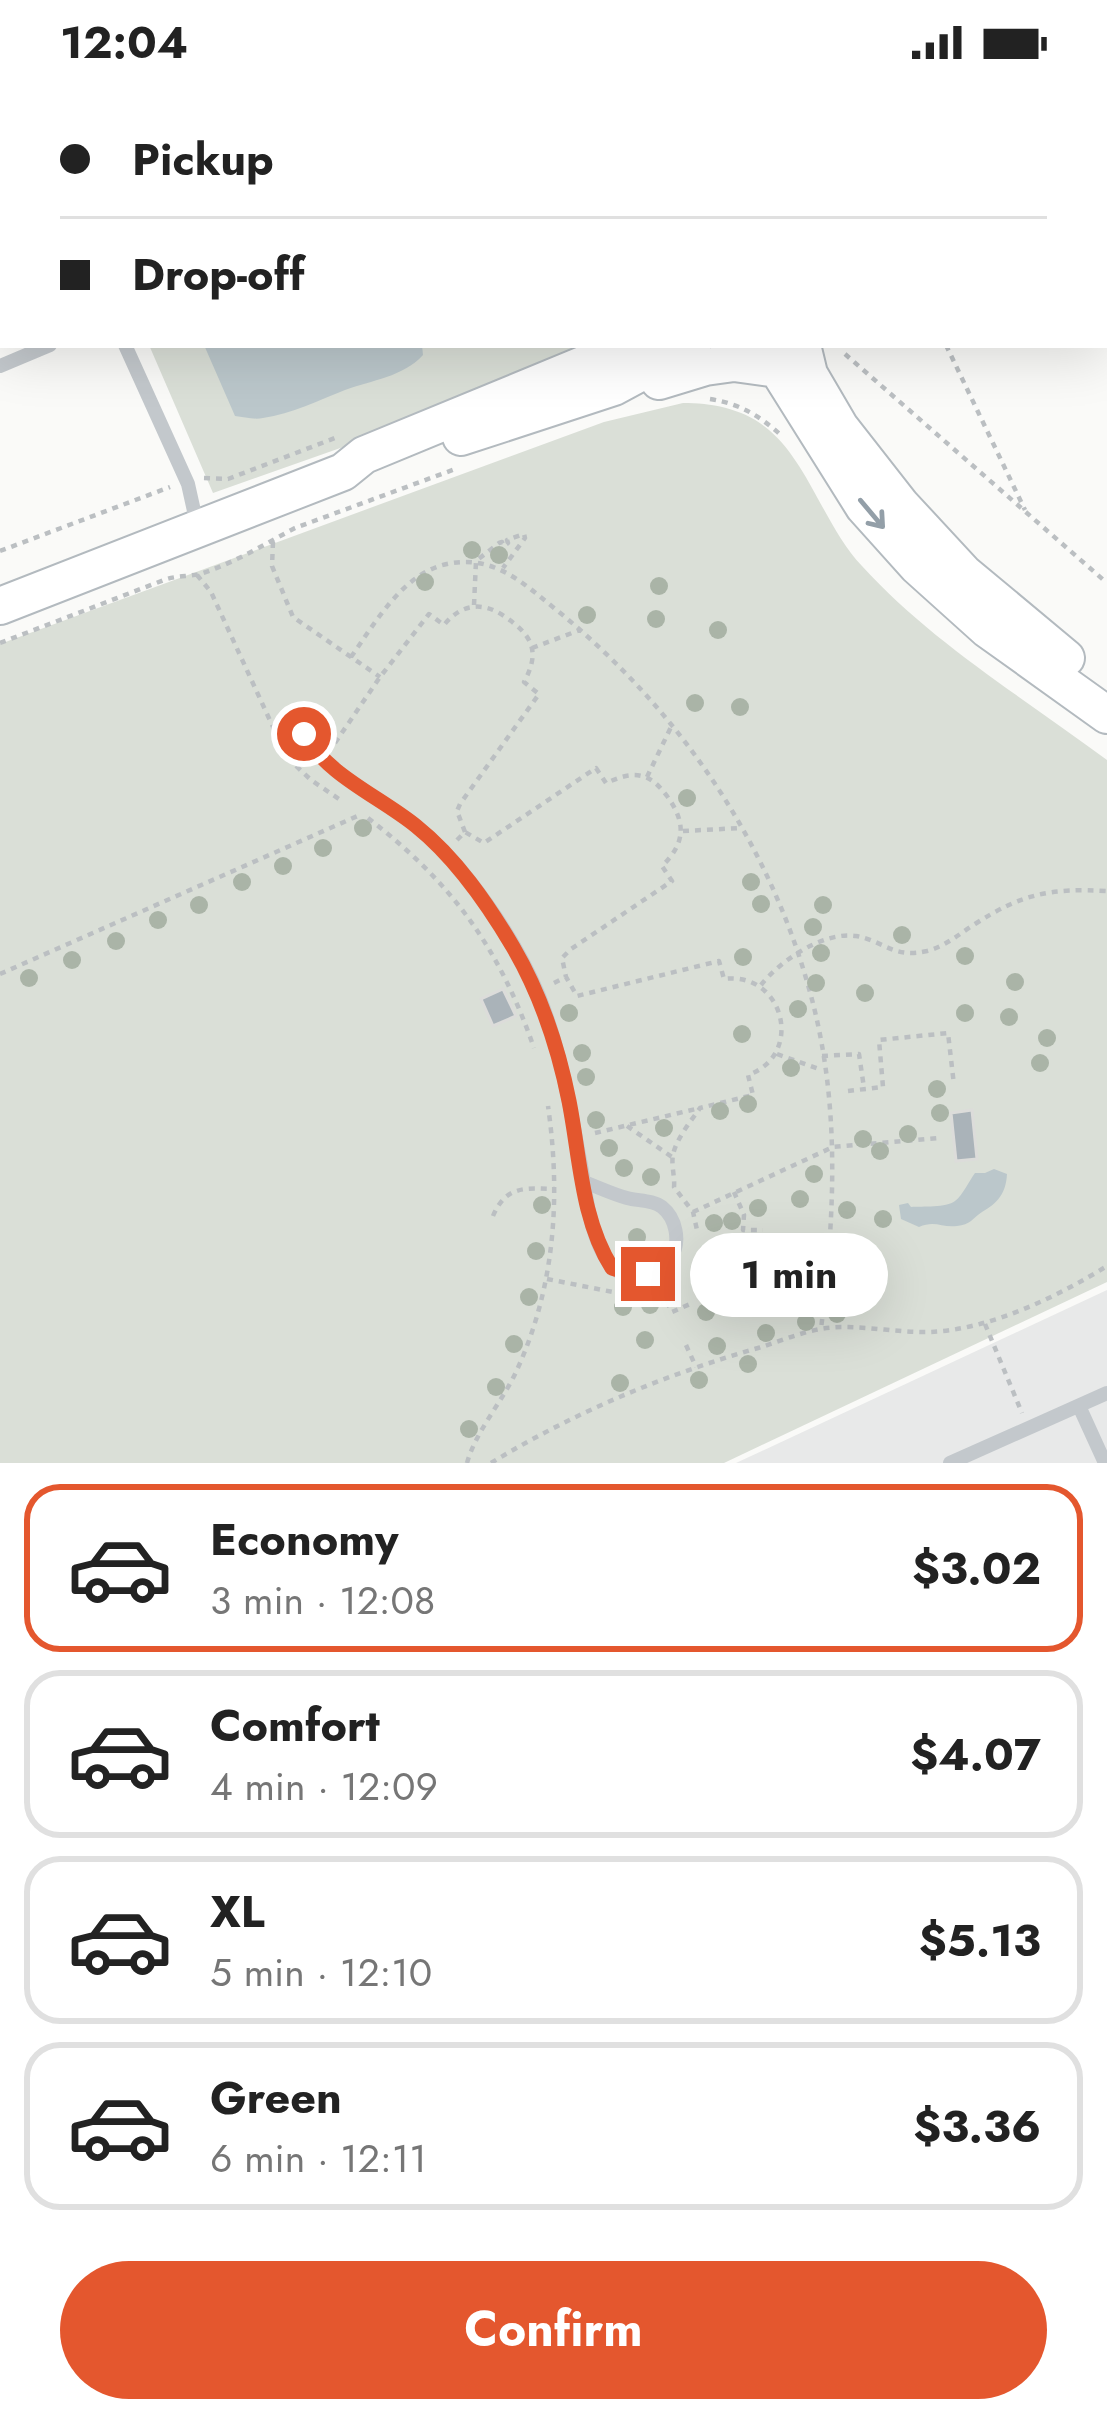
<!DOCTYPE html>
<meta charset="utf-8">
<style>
:root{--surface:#fff;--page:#f6f6f6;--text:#222;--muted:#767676;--line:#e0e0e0;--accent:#e4572e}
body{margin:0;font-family:Jost,sans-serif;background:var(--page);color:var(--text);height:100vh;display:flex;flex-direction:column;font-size:45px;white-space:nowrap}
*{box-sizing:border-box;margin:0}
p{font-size:39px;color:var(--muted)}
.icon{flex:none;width:66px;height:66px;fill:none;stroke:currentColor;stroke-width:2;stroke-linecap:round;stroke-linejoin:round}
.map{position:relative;height:1379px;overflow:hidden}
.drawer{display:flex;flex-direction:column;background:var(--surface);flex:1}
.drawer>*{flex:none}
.top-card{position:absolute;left:0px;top:0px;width:1107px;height:264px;box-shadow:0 12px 48px #0002;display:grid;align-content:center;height:264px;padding:0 60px;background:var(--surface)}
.end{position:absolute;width:54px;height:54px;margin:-27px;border:15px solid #e4572e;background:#fff;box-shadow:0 0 0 6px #fff}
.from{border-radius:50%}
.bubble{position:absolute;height:84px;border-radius:42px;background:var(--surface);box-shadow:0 12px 48px #0002;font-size:39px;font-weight:700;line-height:84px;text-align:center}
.top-card b{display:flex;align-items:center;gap:42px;height:114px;font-size:45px}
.top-card b+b{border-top:3px solid var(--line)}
.top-card i{width:30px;height:30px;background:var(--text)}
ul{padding:21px 0 0;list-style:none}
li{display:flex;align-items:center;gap:36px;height:168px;margin:0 24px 18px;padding:0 36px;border:6px solid var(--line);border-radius:36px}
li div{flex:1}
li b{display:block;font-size:45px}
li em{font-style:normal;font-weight:700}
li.current{border-color:var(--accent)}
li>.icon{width:108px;height:108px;stroke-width:1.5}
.button{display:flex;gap:24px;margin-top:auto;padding:24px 60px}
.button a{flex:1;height:138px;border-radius:72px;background:var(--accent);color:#fff;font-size:48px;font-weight:700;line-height:138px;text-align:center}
.status{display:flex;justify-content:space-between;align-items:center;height:84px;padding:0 60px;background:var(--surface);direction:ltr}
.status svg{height:33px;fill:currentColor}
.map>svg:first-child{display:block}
.built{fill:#e8e9e9}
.green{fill:#dadfd7}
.water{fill:#bbc7cb}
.building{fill:#aab3b9;stroke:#dcdcda;stroke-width:3}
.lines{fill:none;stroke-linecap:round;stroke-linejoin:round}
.secondary-casing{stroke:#b3babf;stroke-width:40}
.path{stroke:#bbbfc2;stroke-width:4.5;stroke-dasharray:6 6;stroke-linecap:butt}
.lane{stroke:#c3c8cc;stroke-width:14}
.secondary{stroke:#fff;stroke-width:36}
.tree{fill:#aab4a7}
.oneway{stroke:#939fa8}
.route{stroke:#e4572e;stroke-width:15}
</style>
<div class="status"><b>12:04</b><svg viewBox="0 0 49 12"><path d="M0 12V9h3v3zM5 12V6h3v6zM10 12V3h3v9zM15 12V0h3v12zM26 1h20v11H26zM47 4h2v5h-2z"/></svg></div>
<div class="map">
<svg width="1107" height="1379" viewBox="0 0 1107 1379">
<rect width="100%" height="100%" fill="#fafaf8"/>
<path class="built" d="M1107 1206V1379H736Z"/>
<path class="green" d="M0 0H526L531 3H3V49L0 46Z
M149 261H608L363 356 213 409Z
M683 319C713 319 745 325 769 346 809 380 825 443 862 482 932 559 1024 614 1107 676V1198L724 1379H0V560L604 338Z"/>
<path class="water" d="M204 261H422L423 271C403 293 372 296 345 306 319 316 292 330 263 334 254 336 244 333 235 332Z
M994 1085 1007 1090C1006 1109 998 1119 982 1128 973 1134 970 1141 957 1142 942 1144 935 1136 919 1143L901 1135 899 1121 908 1119 911 1123C923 1122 946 1124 955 1117 963 1111 969 1097 975 1089H985Z"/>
<path class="building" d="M503 905 516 932 493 942 481 915Z
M972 1026 977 1075 956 1077 951 1029Z"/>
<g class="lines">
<g class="secondary-casing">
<path id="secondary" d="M621 0 625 3
M655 0 658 3
M1104 108 1107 107
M802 261 809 290 840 343 901 421 964 489 1066 574
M763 262 864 423 917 482 987 545 1107 631
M659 297 705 283 734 279 778 285
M461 353 614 303 692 261
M0 522 343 388 364 371 631 261"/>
</g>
<path class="path" d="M430 0 432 3
M441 0 445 3
M696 0 698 3
M946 261 1025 426
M845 270 1107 499
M710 315C741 320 760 332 783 353
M204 394 228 395 335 354
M273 458 272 482 293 533 380 593
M0 467 170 403
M197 491 211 508 279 656 294 680 311 696 339 715
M474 521 476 477 499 459 502 458 504 462 508 459 507 456 524 450 525 454 503 484
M0 559 164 496C177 491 191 493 203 489 236 478 265 460 295 444L458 384
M532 564 580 546
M351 573C375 539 403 489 447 480 495 470 524 500 559 528 677 625 766 753 808 901 841 1015 835 1128 821 1245
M335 659 380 593 429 530 444 541C461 520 482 517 504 532 532 551 541 567 524 598L539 610 460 720 457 727 465 748
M647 693 672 641
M368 734C452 799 499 863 534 964
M683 747 742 744
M457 756 465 748 484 759 596 684 606 699C618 694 631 688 645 693 654 696 661 704 667 712 686 738 686 759 662 782L672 797 571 865 562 874 566 893
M0 890 362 730
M554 899 566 893 577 912 719 877 724 895C784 887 805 971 748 991L753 1011 700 1024C691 1037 676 1055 673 1071 671 1081 675 1093 674 1103L693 1128 697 1146
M761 901C780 877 823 847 856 852 884 857 894 875 927 867 946 862 959 850 975 840 1023 809 1052 804 1107 807
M777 970 822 986
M822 972 859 970 864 1004
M848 1007 883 1003 879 956 948 949 954 1001
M627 1042 672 1073
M595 1049 700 1024
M734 1108 744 1131 743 1146H763
M693 1128 833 1063 939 1054
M493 1132C506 1101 526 1104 555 1105
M745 1183H829
M547 1195 618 1209
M661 1207 672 1228 690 1220
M985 1240 1022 1329
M686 1261 696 1283
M467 1379C476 1347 502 1318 516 1288 555 1204 561 1113 548 1022
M491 1379C575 1328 664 1291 758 1264 778 1258 799 1249 820 1245 855 1239 893 1249 929 1248 989 1246 1057 1213 1107 1182"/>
<path class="lane" d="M0 71 3 73
M125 261 188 400 198 445
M0 282 50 261
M304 649C328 692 379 712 416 742 465 781 515 854 539 912 561 966 570 1024 581 1081 587 1113 589 1150 608 1178 623 1200 657 1193 671 1173 681 1158 676 1134 662 1123 653 1116 638 1117 627 1114 612 1110 598 1103 584 1098
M1079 1322 1105 1379
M950 1379 1107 1309"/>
<use href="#secondary" class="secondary"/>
</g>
<g class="tree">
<circle cx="472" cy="466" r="9"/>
<circle cx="499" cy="471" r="9"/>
<circle cx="425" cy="498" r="9"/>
<circle cx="659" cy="502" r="9"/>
<circle cx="587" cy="531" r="9"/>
<circle cx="656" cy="535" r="9"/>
<circle cx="718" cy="546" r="9"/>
<circle cx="695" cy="619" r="9"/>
<circle cx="740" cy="623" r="9"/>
<circle cx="687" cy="714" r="9"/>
<circle cx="363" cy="744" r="9"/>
<circle cx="323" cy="764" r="9"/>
<circle cx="283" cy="782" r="9"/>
<circle cx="242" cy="798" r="9"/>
<circle cx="751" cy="798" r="9"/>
<circle cx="761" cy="820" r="9"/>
<circle cx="199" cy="821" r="9"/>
<circle cx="823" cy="821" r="9"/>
<circle cx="158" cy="836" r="9"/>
<circle cx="813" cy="843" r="9"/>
<circle cx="902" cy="851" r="9"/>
<circle cx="116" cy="857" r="9"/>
<circle cx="821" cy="869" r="9"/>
<circle cx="965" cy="872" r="9"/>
<circle cx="743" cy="873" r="9"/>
<circle cx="72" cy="876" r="9"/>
<circle cx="29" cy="894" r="9"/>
<circle cx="1015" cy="898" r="9"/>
<circle cx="816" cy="899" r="9"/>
<circle cx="865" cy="909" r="9"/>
<circle cx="798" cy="925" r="9"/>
<circle cx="569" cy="929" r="9"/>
<circle cx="965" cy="929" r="9"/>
<circle cx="1009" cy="933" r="9"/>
<circle cx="742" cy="950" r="9"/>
<circle cx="1047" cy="954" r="9"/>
<circle cx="582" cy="969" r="9"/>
<circle cx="1040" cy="979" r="9"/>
<circle cx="791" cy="984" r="9"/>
<circle cx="586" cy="993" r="9"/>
<circle cx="937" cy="1005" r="9"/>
<circle cx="748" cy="1020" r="9"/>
<circle cx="720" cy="1027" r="9"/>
<circle cx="940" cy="1029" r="9"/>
<circle cx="596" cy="1036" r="9"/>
<circle cx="664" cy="1044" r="9"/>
<circle cx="908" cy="1050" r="9"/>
<circle cx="863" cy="1055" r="9"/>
<circle cx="609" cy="1064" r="9"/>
<circle cx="880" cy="1067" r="9"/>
<circle cx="624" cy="1084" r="9"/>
<circle cx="814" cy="1090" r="9"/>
<circle cx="651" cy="1093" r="9"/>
<circle cx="800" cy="1115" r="9"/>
<circle cx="542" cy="1121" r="9"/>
<circle cx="758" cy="1124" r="9"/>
<circle cx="847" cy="1126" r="9"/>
<circle cx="883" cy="1135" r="9"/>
<circle cx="732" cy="1137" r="9"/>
<circle cx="714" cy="1139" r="9"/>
<circle cx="637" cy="1153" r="9"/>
<circle cx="773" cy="1163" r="9"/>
<circle cx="536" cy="1167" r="9"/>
<circle cx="708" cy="1168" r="9"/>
<circle cx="807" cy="1193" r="9"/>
<circle cx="756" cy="1198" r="9"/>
<circle cx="789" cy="1204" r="9"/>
<circle cx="529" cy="1213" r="9"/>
<circle cx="650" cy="1221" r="9"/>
<circle cx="623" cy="1223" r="9"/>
<circle cx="706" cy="1228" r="9"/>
<circle cx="837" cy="1230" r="9"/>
<circle cx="806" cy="1238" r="9"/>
<circle cx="766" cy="1249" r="9"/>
<circle cx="645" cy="1256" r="9"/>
<circle cx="514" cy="1260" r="9"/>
<circle cx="717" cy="1262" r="9"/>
<circle cx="748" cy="1280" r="9"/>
<circle cx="699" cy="1296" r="9"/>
<circle cx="620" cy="1299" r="9"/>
<circle cx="496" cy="1303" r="9"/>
<circle cx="469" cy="1345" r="9"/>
</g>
<defs><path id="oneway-shaft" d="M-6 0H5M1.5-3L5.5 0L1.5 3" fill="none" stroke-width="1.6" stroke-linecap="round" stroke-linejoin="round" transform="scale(3)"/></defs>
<use class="oneway" href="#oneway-shaft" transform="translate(872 430) rotate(50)"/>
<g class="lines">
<path class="route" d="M304 650C328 692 379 712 416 742 456 774 487 819 513 863 541 911 558 962 569 1017 580 1072 581 1135 612 1184L638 1192 648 1190"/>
</g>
</svg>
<i class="end from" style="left:304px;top:650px"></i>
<i class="end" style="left:648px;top:1190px"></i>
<div class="bubble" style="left:690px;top:1149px;width:198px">1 min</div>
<div class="top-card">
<b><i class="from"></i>Pickup</b>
<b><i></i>Drop-off</b>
</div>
</div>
<section class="drawer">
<ul>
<li class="current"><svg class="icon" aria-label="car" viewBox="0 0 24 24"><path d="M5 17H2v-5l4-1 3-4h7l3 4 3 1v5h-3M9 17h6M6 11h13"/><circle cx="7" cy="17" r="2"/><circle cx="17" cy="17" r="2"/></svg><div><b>Economy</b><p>3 min · 12:08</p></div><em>$3.02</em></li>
<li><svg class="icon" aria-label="car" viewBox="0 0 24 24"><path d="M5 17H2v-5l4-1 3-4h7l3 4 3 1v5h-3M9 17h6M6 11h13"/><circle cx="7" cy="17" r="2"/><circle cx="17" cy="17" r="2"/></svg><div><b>Comfort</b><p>4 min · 12:09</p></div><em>$4.07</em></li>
<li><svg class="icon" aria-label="car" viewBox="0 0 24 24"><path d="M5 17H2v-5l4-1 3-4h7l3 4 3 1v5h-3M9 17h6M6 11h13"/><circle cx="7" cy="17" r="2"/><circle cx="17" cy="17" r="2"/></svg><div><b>XL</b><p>5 min · 12:10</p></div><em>$5.13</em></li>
<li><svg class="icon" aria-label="car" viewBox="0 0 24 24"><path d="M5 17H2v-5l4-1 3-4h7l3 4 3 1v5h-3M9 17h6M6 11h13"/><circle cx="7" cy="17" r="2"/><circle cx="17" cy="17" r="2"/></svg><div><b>Green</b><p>6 min · 12:11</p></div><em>$3.36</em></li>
</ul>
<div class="button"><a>Confirm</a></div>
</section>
